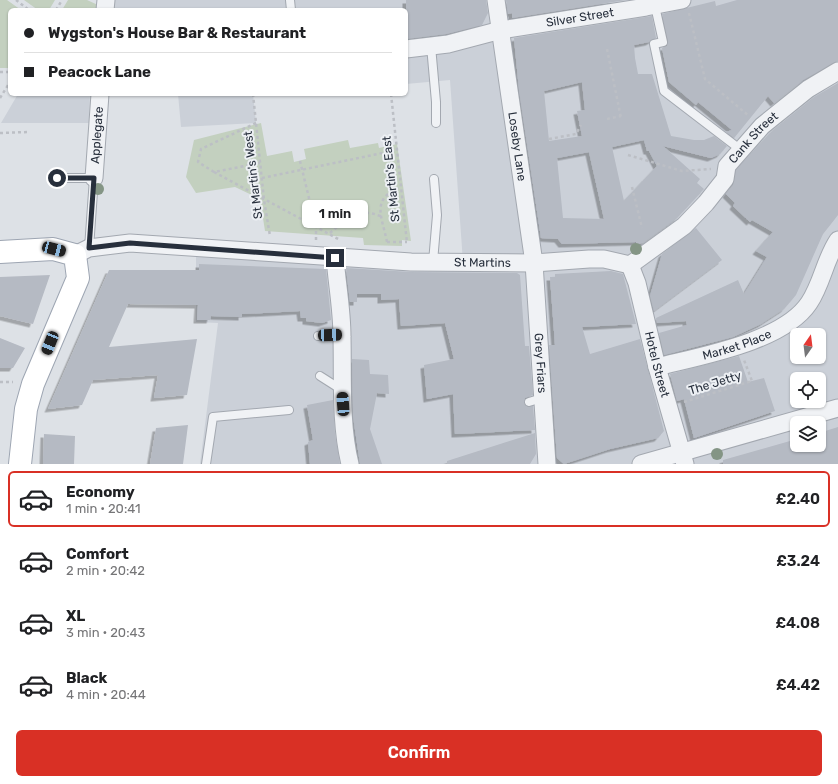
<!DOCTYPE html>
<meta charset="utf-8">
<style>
:root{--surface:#fff;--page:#f2f2f2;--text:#202124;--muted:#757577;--line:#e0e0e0;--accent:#d93025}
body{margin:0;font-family:Rubik,sans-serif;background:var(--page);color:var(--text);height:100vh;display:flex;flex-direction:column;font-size:15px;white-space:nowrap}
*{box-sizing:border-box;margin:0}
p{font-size:13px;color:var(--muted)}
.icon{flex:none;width:22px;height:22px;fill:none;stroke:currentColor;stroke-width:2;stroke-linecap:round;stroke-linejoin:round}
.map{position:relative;height:464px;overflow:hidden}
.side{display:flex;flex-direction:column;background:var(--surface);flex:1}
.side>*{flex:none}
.banner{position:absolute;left:8px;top:8px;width:400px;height:88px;border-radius:6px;box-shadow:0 1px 3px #0004;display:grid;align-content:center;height:88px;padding:0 16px;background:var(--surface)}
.needle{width:26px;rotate:14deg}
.tools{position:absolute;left:790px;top:328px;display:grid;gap:8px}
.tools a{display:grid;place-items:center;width:36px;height:36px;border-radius:6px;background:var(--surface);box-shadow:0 1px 3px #0004;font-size:20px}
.end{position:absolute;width:18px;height:18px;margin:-9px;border:5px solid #272f3c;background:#fff;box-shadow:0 0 0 2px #fff}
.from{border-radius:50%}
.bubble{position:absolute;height:28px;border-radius:6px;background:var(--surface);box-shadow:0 1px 3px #0004;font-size:13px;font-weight:600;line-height:28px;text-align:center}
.car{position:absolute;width:12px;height:24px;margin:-12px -6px;border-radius:5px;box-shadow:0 0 3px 1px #0007;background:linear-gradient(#222 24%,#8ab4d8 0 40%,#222 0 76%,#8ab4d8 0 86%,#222 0)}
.banner b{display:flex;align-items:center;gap:14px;height:38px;font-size:15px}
.banner b+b{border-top:1px solid var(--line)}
.banner i{width:10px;height:10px;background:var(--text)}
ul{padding:7px 0 0;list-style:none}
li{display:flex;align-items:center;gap:12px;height:56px;margin:0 8px 6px;padding:0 8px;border:2px solid transparent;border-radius:6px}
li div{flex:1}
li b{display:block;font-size:15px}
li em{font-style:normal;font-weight:600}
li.current{border-color:var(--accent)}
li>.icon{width:36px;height:36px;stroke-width:1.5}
.cta{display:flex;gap:8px;margin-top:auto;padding:8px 16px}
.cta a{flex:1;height:46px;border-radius:6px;background:var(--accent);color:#fff;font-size:16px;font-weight:600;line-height:46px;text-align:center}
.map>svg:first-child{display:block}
.built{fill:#cbd0d8;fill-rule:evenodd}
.green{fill:#c3d0bf}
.building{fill:#b5bac3;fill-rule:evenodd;filter:url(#shadow)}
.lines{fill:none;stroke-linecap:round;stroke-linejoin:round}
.lane-casing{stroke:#a3a8b0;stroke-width:10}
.street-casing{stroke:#a3a8b0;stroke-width:19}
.primary-casing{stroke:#9da5b2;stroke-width:24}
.path{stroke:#bcbfc5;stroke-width:2.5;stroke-dasharray:3 3;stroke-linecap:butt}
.lane{stroke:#f0f2f5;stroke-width:8}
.street{stroke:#f0f2f5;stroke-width:17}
.primary{stroke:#fff;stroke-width:22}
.tree{fill:#849585}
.route{stroke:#272f3c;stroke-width:5}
.labels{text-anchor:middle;stroke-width:4;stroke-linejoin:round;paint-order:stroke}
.street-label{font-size:12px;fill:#272f3c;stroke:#edf0f4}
</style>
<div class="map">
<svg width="838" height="464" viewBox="0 0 838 464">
<defs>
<filter id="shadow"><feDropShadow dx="-3.5" dy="3.5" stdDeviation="0" flood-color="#0004"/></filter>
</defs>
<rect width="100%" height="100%" fill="#dde1e6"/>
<path class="built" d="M109 0H838V464H200L218 323 196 322V248L463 262 450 80 406 84V10H108ZM797 335H819V357H797ZM797 379H819V401H797ZM797 423H819V445H797Z
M18 94H90L89 123H1Z
M178 94H253L256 123 181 127Z"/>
<path class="green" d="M0 0H7L21 10H10V68H0Z
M24 0H55L49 10H38Z
M68 0H87L98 5 97 10H62Z
M261 123 267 156 292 151 294 162 306 159 304 149 348 140 350 148 378 143 379 148 397 144 411 241 402 240V246L364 245 363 238 265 231 260 199 235 187 196 193 186 177 194 140Z"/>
<path class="building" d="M406 0H486L488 13 482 25 446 34 406 39Z
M506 0H626L512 18V13L508 14Z
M737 0H838V61L803 80 774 103 768 96 734 138 726 132 732 130 698 102 696 105 669 82 662 48 667 46 668 41 662 14 715 1 716 6Z
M652 16 656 38 649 42 634 45 635 58 638 74H652L671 136 694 140H704L714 136 727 146 720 154 711 158 663 146 700 179 697 183 704 189 677 218 643 243 636 244V242L562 244 558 239 541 238 519 90 514 38ZM582 82 585 110 577 111 582 136 549 141 544 91ZM644 140 647 151H649L657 166 624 201 612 147ZM589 152 604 219 563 218 557 158Z
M838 83V215L823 234 796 295 784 309 761 324 733 337 664 355 659 333 687 325 686 321 657 323 656 318 738 280 744 294 767 257 756 251 773 232 752 220 750 222 733 206 735 203 726 194 733 185 736 170 773 130 814 97Z
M696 228 722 260 654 311 650 296 662 254Z
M199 264 326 269 331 320 322 323 306 321V318H301L300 311 242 314V317L211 316 210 320H197L198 305 128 304 109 347 197 339 187 395 154 398 158 375 93 380 82 405 48 409 109 270H199Z
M346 268 411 272 517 273 520 275 525 346H529L533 395 525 398 524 403 527 407 533 406 535 430 455 434 453 394 427 399 424 365 454 359 445 323 401 326 399 299 381 300V294H357V302H350Z
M611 271 623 274 636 324 582 327 590 354 640 339 664 431 658 438 610 449 564 464 557 458 549 345H555L550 277H555V274Z
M50 275 33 324 0 316V277Z
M0 338 25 348 13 368H0Z
M739 356 748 382 764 378 775 411 694 438 684 399 677 401 670 374Z
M352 359 369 360 370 374 388 375 389 394 377 393 370 429 382 464H360L353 416Z
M333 400 335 434 340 464H310L308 442 313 440 307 405Z
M188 425 183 464H150L156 428Z
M838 427V464H723V460L797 439V445H819V433Z
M535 433 536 454 530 464H447V461Z
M44 434 75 436 74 464H43Z"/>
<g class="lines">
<g class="lane-casing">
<path id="lane" d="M290 0 291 10
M655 6 663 42 654 44 664 91 741 150
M431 46 436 102V123
M57 178H94L89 248
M433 262 437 215 434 179
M318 336 342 334
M320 376 342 390
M529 402 542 398
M206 464 213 417 289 410"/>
</g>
<g class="street-casing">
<g id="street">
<path id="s1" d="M496 0 534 263 547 464"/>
<path d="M105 10 106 0"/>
<path id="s2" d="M406 49 448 44 501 30 646 7 682 0"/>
<path id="s3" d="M94 178 100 94"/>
<path id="s4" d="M75 255 89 248 130 243 411 262 534 263 589 259H604L630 265"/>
<path d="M335 258C337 284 342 310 342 337 343 379 340 423 350 464"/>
<path id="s5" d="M630 265 684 226 706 203 725 179 727 166 762 126 808 89 838 71"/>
<path id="s6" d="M630 265 637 283 657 367 685 464"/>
<path id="s7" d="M657 367C700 356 783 342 809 303 822 284 825 259 838 240"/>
<path d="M641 464 838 408"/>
</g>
</g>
<g class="primary-casing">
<path id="primary" d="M0 252 53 249 75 255 78 278 33 384 26 409 20 464"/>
</g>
<path class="path" d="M16 0 29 10
M56 10 62 0
M689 13 705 79 749 116
M607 49 621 118
M0 72H10
M253 94 264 200 270 236
M391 94 407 243
M0 98 10 82
M607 119 621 116
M256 123 201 149 198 162 214 172 260 163
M0 133 28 132
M549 139 576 134 581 125
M628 155 682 171 711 169
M300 161 316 227V240
M214 172 340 240
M262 178 397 150
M632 187 642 228
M330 233C345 220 361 206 382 217
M387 242H407
M387 242C382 216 370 199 401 187
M0 382H13
M684 402 752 381 744 360"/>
<use href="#lane" class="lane"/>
<use href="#street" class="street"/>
<use href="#primary" class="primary"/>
</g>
<g class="tree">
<circle cx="98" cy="189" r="6"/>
<circle cx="636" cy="249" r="6"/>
<circle cx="717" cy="454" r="6"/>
</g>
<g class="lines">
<path class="route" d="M57 178H94L89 248 130 243 335 258"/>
</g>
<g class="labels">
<g class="street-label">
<text dy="4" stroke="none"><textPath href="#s2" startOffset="177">Silver Street</textPath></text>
<text dy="4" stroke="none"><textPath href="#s3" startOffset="43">Applegate</textPath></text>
<text dy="4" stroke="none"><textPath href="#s5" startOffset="181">Cank Street</textPath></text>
<text dy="4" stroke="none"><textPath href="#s1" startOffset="148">Loseby Lane</textPath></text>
<text transform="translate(253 175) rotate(-97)" y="4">St Martin's West</text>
<text transform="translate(391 179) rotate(-96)" y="4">St Martin's East</text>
<text dy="4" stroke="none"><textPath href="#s4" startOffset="410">St Martins</textPath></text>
<text dy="4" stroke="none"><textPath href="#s7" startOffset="83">Market Place</textPath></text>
<text dy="4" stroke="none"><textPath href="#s1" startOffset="366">Grey Friars</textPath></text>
<text dy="4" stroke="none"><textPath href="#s6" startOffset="103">Hotel Street</textPath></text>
<text transform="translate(715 383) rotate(-17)" y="4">The Jetty</text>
</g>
</g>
</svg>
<div class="tools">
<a><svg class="needle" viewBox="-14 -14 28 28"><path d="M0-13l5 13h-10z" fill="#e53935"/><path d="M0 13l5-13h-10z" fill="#757577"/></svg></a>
<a><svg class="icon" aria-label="locate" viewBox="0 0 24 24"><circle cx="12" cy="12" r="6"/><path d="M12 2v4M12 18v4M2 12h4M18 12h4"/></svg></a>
<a><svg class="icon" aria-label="layers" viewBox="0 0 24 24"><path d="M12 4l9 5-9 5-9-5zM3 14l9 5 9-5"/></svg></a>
</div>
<i class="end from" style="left:57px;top:178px"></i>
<i class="end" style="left:335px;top:258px"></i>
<div class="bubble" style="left:302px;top:200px;width:66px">1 min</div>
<i class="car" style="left:54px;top:249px;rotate:105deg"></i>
<i class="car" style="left:330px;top:335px;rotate:88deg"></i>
<i class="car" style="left:50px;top:343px;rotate:202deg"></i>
<i class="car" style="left:343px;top:404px;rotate:356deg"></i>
<div class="banner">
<b><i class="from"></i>Wygston's House Bar &amp; Restaurant</b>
<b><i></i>Peacock Lane</b>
</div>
</div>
<section class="side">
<ul>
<li class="current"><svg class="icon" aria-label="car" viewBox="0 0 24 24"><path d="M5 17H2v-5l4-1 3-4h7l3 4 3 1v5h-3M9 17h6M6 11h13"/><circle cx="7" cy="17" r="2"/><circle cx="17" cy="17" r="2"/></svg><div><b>Economy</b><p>1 min · 20:41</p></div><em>£2.40</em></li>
<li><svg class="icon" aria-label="car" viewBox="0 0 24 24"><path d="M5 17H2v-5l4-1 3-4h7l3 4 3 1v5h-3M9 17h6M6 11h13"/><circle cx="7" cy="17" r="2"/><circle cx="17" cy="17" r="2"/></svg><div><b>Comfort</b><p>2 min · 20:42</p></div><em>£3.24</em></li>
<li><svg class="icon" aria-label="car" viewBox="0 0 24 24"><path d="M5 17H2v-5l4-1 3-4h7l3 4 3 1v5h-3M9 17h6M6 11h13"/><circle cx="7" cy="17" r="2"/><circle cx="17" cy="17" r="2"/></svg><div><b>XL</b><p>3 min · 20:43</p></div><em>£4.08</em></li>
<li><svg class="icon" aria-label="car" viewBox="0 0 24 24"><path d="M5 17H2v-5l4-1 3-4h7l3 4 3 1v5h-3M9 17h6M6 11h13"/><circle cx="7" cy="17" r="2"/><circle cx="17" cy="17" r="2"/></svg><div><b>Black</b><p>4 min · 20:44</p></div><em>£4.42</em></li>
</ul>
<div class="cta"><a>Confirm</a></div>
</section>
